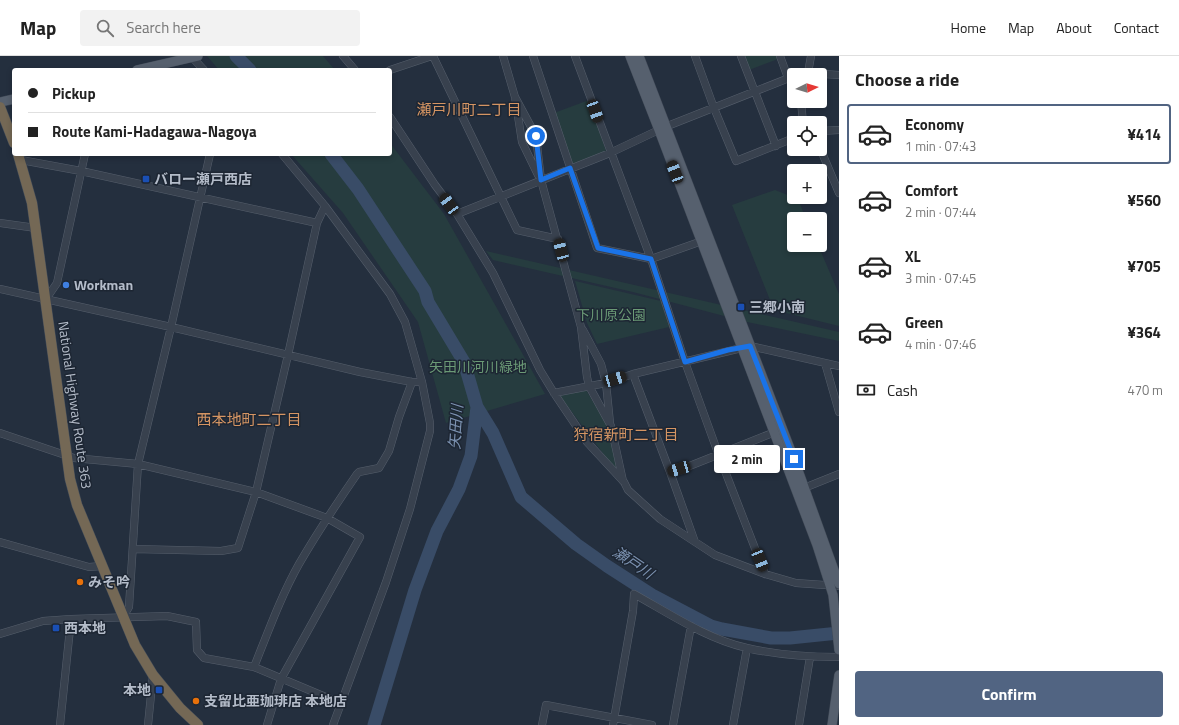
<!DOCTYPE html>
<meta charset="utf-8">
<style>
:root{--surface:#fff;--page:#f2f2f2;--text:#222;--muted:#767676;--line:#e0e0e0;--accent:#516482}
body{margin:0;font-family:"Titillium Web","Noto Sans JP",sans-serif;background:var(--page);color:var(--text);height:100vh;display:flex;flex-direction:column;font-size:15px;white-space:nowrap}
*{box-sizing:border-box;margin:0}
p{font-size:13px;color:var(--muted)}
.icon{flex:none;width:22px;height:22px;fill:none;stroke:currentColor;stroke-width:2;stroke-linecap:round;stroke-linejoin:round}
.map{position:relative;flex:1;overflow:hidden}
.side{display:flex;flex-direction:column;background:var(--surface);width:340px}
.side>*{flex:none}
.top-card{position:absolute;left:12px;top:12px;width:380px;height:88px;border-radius:4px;box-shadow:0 2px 6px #0003;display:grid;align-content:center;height:88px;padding:0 16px;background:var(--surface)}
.needle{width:26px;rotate:85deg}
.controls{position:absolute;left:787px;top:12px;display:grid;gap:8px}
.controls a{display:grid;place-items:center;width:40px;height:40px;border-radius:4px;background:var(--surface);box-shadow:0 2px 6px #0003;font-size:20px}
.end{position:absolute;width:18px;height:18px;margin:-9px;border:5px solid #1a73e8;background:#fff;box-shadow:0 0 0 2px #fff}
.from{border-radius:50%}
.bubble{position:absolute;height:28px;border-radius:4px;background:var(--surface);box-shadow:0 2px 6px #0003;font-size:13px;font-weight:700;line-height:28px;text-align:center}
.car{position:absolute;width:12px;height:24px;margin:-12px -6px;border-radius:5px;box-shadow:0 0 3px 1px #0007;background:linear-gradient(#222 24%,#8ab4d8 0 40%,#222 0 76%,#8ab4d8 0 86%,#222 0)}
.top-card b{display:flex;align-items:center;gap:14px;height:38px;font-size:15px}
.top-card b+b{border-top:1px solid var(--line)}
.top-card i{width:10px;height:10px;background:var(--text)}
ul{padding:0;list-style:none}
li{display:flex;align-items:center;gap:12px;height:60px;margin:0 8px 6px;padding:0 8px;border:2px solid transparent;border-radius:4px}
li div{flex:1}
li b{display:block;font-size:15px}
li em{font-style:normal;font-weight:700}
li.on{border-color:var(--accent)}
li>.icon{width:36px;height:36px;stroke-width:1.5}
h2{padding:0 16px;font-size:18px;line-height:48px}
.pay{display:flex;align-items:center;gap:10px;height:44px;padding:0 16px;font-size:15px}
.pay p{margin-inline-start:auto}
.cta{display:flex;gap:8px;margin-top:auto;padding:8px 16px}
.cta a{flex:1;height:46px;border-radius:4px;background:var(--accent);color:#fff;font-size:16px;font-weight:700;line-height:46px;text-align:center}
header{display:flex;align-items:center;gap:24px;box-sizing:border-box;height:56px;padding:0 20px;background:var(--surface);border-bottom:1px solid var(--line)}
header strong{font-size:19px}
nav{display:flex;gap:22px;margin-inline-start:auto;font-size:14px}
.search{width:280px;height:36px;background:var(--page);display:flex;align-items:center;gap:10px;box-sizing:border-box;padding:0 14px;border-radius:4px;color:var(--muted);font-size:15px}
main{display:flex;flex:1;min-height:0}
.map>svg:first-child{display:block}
.green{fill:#263c3f}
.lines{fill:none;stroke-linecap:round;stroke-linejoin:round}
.river{stroke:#394c67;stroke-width:13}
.minor-casing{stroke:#565f6c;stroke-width:8}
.major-casing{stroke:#414a57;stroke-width:10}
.highway-casing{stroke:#434c59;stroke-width:11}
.minor{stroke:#38414e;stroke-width:7}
.major{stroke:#56606e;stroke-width:9}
.highway{stroke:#746855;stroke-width:10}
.route{stroke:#1a73e8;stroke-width:5}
.transit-dot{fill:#1a4fb4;stroke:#1d2633;stroke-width:1.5}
.shop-dot{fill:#3f7fe0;stroke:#1d2633;stroke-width:1.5}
.food-dot{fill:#e8710a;stroke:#1d2633;stroke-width:1.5}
.labels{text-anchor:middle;stroke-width:3;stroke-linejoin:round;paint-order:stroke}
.poi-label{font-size:14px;font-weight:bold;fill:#b4bcc9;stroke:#1d2633;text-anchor:start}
.park-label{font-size:14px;fill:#6b9a76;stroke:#1d2633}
.street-label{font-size:14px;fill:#b4bcc9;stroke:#1d2633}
.neighbourhood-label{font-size:15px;fill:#d59563;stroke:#1d2633}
.water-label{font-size:15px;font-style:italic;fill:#7c92b1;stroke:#1d2633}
</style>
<header>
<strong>Map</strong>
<div class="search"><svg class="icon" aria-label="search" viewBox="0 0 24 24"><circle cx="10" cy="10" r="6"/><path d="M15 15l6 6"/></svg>Search here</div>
<nav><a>Home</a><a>Map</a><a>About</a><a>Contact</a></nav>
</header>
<main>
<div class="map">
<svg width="839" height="669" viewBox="0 0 839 669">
<rect width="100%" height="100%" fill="#242f3e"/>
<path class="green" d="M207 0H323L335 14H219Z
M744 0H777L778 3 749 14Z
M589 44 606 95 572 108 554 57Z
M390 87 444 158 545 338 446 367 418 266 343 157 291 98H390Z
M775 134 798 143 806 163H794V189H818L839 238V270L774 254 732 149Z
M486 195 839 276V285L747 266 633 236 493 204Z
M575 225 661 245 669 271 597 288 587 267Z
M586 334 608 371 620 415 617 416 560 340Z"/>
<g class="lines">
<path class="river" d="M236 0 250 14
M331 98 358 133 425 235 428 246 464 306 477 351 471 400 459 433 437 475 415 534 374 669
M477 351 493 377 521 441 576 488 607 510 652 539 711 570 722 573 771 582H790L839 577"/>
<g class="minor-casing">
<path id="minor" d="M191 0 204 14
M343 0 355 14
M433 0 517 174 558 183
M503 0 515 41 522 86 538 119
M533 0 597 192 651 203 702 185
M575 0 651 203 685 306 718 397 765 518
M695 0 714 52 736 105 794 82
M741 0 776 90
M780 0 788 22
M390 14 432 0
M808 17 811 0
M798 19 808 17 839 19
M515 41 536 80 541 124 581 271 587 321 589 330 611 370 623 425
M801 45 803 67
M390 61 435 129 457 158 493 217 540 314 554 337 587 386 624 426 628 434 660 463 715 499 765 518 796 527 839 530
M820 75 839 74
M820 92 839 137
M282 98 325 150 390 238 405 266 422 326 430 367V375L410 453 386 526 333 669
M21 104 81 115 317 167
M457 158 610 97 665 71 794 20
M0 167 36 172
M0 233 171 271 360 316 412 326H422
M46 243 57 227 85 98
M583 274 601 308 606 327 610 367
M825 307 839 356
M633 318 670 416 695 486
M554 337 606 327 633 318 750 290 839 310
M0 377 74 402 138 408 256 436 327 462 360 481 281 623 267 669
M670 416 687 411 775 376
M804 432 839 418
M0 486 89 511 102 510
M133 493 221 495 238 492 256 436 288 299 317 167 325 150
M123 561 129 551 138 408 171 271 210 98
M0 578 43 565 71 563 167 560 196 566 197 594 204 602 254 611 340 647
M254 611C268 576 281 540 299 508 317 477 337 447 357 418L359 416 379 412 389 395 399 361 412 326
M60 669 71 563
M148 669 153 619
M542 669 546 649 652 669
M613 669 633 555 634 538C670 558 707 583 747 592 777 599 809 601 839 601
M673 669 691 570
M733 669 747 592
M799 669 810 601"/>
</g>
<g class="major-casing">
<path id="major" d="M630 0 659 74 817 489 833 539 839 594
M639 0 794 403 839 528
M137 14 198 0
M0 46 14 43
M832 669 839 619"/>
</g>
<g class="highway-casing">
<path id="highway" d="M0 51 14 87
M18 98 32 147 70 423 77 449 135 589 153 619 180 652 198 669"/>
</g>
<use href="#minor" class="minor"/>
<use href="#major" class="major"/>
<use href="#highway" class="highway"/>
</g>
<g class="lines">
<path class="route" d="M536 80 541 124 570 112 598 192 651 203 685 306 728 294 750 290 794 403"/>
</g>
<g class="transit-dot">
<rect x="142" y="119" width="8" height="8" rx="2"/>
<rect x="737" y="247" width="8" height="8" rx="2"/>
<rect x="52" y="568" width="8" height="8" rx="2"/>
<rect x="155" y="630" width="8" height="8" rx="2"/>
</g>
<circle class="shop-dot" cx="66" cy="229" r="4"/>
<g class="food-dot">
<circle cx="80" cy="526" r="4"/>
<circle cx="196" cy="645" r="4"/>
</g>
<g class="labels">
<g class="poi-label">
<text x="154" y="128">バロー瀬戸西店</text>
<text x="74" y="234">Workman</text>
<text x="749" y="256">三郷小南</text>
<text x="88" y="531">みそ吟</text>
<text x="64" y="577">西本地</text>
<text x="151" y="639" text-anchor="end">本地</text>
<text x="204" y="650">支留比亜珈琲店 本地店</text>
</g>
<g class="park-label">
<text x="611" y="264">下川原公園</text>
<text x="478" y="316">矢田川河川緑地</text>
</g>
<g class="street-label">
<text transform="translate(75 349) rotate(82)" y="5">National Highway Route 363</text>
</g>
<g class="neighbourhood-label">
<text x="469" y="59">瀬戸川町二丁目</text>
<text x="249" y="369">西本地町二丁目</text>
<text x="626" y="384">狩宿新町二丁目</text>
</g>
<g class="water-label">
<text transform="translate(456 371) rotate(-86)" y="5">矢田川</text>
<text transform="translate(633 507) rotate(34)" y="5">瀬戸川</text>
</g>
</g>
</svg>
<div class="controls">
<a><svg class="needle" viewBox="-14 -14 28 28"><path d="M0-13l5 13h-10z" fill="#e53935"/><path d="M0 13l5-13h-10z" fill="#767676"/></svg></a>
<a><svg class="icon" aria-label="locate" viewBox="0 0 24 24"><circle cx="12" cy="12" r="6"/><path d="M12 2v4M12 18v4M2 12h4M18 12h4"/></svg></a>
<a>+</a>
<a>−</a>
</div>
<i class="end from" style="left:536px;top:80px"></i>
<i class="end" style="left:794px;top:403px"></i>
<div class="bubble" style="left:714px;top:389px;width:66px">2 min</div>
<i class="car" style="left:595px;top:55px;rotate:160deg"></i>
<i class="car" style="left:675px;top:116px;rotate:339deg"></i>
<i class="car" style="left:449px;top:148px;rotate:324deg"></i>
<i class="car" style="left:561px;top:194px;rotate:345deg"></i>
<i class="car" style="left:615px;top:323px;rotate:74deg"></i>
<i class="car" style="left:679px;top:413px;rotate:254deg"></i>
<i class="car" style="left:760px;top:504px;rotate:158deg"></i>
<div class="top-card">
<b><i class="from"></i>Pickup</b>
<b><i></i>Route Kami-Hadagawa-Nagoya</b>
</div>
</div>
<section class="side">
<h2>Choose a ride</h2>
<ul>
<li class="on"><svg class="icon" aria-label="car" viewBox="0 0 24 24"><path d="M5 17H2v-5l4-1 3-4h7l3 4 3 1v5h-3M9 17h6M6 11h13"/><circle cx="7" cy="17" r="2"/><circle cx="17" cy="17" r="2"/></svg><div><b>Economy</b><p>1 min · 07:43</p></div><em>¥414</em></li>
<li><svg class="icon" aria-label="car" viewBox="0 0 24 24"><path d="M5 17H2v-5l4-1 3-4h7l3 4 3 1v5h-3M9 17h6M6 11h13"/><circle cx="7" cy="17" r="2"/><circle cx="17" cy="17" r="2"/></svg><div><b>Comfort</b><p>2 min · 07:44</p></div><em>¥560</em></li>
<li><svg class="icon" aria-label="car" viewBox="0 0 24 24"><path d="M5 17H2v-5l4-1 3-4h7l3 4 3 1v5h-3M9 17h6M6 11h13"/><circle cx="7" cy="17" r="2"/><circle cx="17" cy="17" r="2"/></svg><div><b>XL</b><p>3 min · 07:45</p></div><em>¥705</em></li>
<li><svg class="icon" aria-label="car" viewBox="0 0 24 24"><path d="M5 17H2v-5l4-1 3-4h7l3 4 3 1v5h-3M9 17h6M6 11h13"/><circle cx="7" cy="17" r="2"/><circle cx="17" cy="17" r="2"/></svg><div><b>Green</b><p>4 min · 07:46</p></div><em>¥364</em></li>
</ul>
<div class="pay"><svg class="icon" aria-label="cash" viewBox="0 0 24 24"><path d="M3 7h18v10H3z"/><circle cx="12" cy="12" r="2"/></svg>Cash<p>470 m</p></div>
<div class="cta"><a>Confirm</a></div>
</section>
</main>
